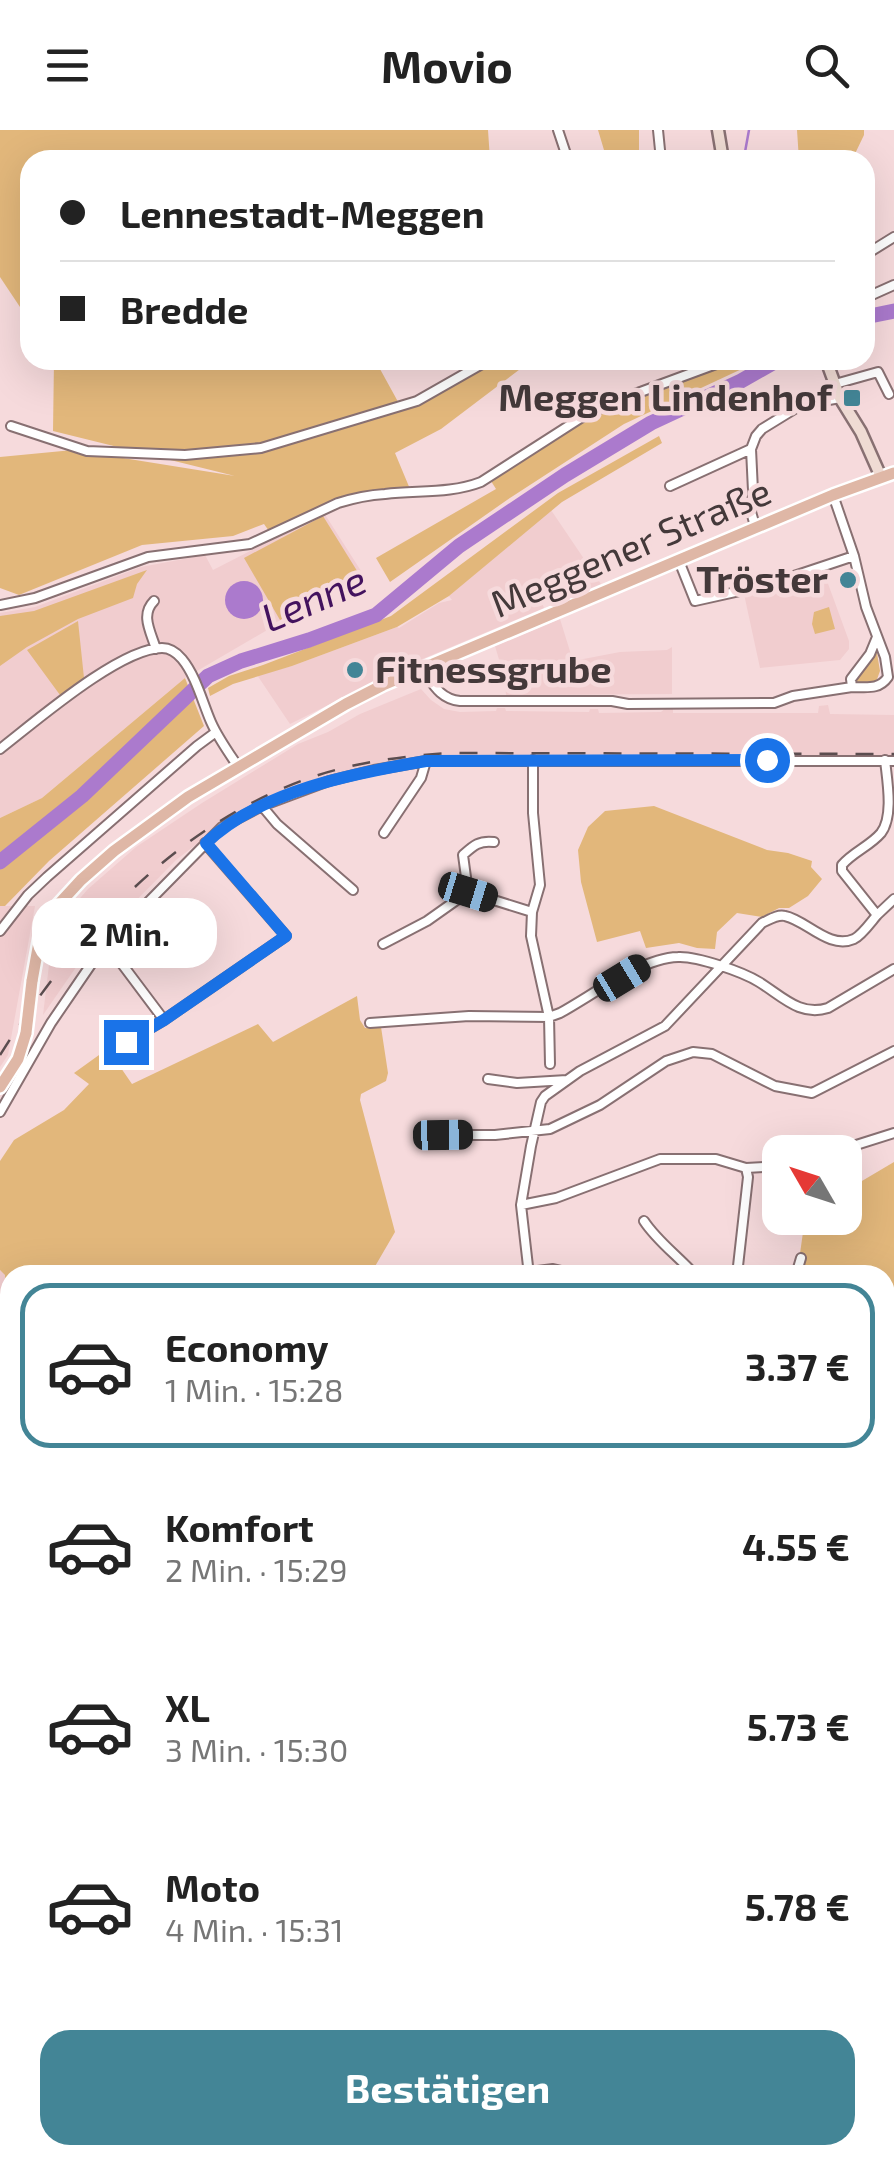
<!DOCTYPE html>
<html lang="de">
<meta charset="utf-8">
<style>
:root{--surface:#fff;--page:#f2f2f2;--text:#222;--muted:#767676;--line:#e0e0e0;--accent:#438596}
body{margin:0;font-family:"Exo 2",sans-serif;background:var(--page);color:var(--text);height:100vh;display:flex;flex-direction:column;font-size:38px;white-space:nowrap}
*{box-sizing:border-box;margin:0}
p{font-size:32px;color:var(--muted)}
.icon{flex:none;width:55px;height:55px;fill:none;stroke:currentColor;stroke-width:2;stroke-linecap:round;stroke-linejoin:round}
.map{position:relative;flex:1;overflow:hidden}
.details{position:absolute;left:0px;top:1135px;width:895px;height:900px;display:flex;flex-direction:column;background:var(--surface);border-radius:30px 30px 0 0;box-shadow:0 10px 40px #0002}
.details>*{flex:none}
.top-card{position:absolute;left:20px;top:20px;width:855px;height:220px;border-radius:30px;box-shadow:0 10px 40px #0002;display:grid;align-content:center;height:220px;padding:0 40px;background:var(--surface)}
.needle{width:65px;rotate:309deg}
.fabs{position:absolute;left:762px;top:1005px;display:grid;gap:20px}
.fabs a{display:grid;place-items:center;width:100px;height:100px;border-radius:20px;background:var(--surface);box-shadow:0 10px 40px #0002;font-size:50px}
.end{position:absolute;width:45px;height:45px;margin:-22px;border:12px solid #1a73e8;background:#fff;box-shadow:0 0 0 5px #fff}
.from{border-radius:50%}
.bubble{position:absolute;height:70px;border-radius:30px;background:var(--surface);box-shadow:0 10px 40px #0002;font-size:32px;font-weight:700;line-height:70px;text-align:center}
.car{position:absolute;width:30px;height:60px;margin:-30px -15px;border-radius:12px;box-shadow:0 0 8px 2px #0007;background:linear-gradient(#222 24%,#8ab4d8 0 40%,#222 0 76%,#8ab4d8 0 86%,#222 0)}
.top-card b{display:flex;align-items:center;gap:35px;height:95px;font-size:38px}
.top-card b+b{border-top:2px solid var(--line)}
.top-card i{width:25px;height:25px;background:var(--text)}
ul{padding:18px 0 0;list-style:none}
li{display:flex;align-items:center;gap:30px;height:165px;margin:0 20px 15px;padding:0 20px;border:5px solid transparent;border-radius:30px}
li div{flex:1}
li b{display:block;font-size:38px}
li em{font-style:normal;font-weight:700}
li.on{border-color:var(--accent)}
li>.icon{width:90px;height:90px;stroke-width:1.5}
.action{display:flex;gap:20px;margin-top:auto;padding:20px 40px}
.action a{flex:1;height:115px;border-radius:30px;background:var(--accent);color:#fff;font-size:40px;font-weight:700;line-height:115px;text-align:center}
header{display:flex;justify-content:space-between;align-items:center;height:130px;padding:0 40px;background:var(--surface);font-size:45px;font-weight:700}
.map>svg:first-child{display:block}
.built{fill:#f1cdcf}
.green{fill:#e2b77b}
.water{fill:#ab7acd}
.lines{fill:none;stroke-linecap:round;stroke-linejoin:round}
.stream{stroke:#ab7acd;stroke-width:2.5}
.river{stroke:#ab7acd;stroke-width:15}
.street-casing{stroke:#887072;stroke-width:12}
.secondary-casing{stroke:#887072;stroke-width:15}
.primary-casing{stroke:#fff;stroke-width:16}
.street{stroke:#fff;stroke-width:8}
.secondary{stroke:#efdbd3;stroke-width:10}
.primary{stroke:#dfb7a6;stroke-width:11}
.rail{stroke:#5b4d4f;stroke-width:2.5;stroke-dasharray:18 18;stroke-linecap:butt}
.primary-bridge-casing{stroke:#fff;stroke-width:16;stroke-linecap:butt}
.primary-bridge{stroke:#dfb7a6;stroke-width:11}
.route{stroke:#1a73e8;stroke-width:12}
.poi-dot{fill:#438596;stroke:#f6dadc;stroke-width:4}
.labels{text-anchor:middle;stroke-width:9;stroke-linejoin:round;paint-order:stroke}
.poi-label{font-size:38px;font-weight:bold;fill:#44393a;stroke:#f6dadc;text-anchor:end}
.street-label{font-size:38px;fill:#44393a;stroke:#f6dadc}
.water-label{font-size:40px;font-style:italic;fill:#43125e;stroke:#f6dadc}
</style>
<header><svg class="icon" aria-label="menu" viewBox="0 0 24 24"><path d="M4 6h16M4 12h16M4 18h16"/></svg>Movio<svg class="icon" aria-label="search" viewBox="0 0 24 24"><circle cx="10" cy="10" r="6"/><path d="M15 15l6 6"/></svg></header>
<div class="map">
<svg width="894" height="2035" viewBox="0 0 894 2035">
<rect width="100%" height="100%" fill="#f6dadc"/>
<path class="built" d="M551 380 601 454 584 461 575 440 536 457 544 478 413 533 290 594 257 545 292 536 397 497 399 498 439 473 452 470 449 466Z
M324 383 363 444 185 548 42 668 0 688V483L35 477 141 437 205 425 213 440Z
M823 440 849 511V519L840 530 760 538 744 464 769 459Z
M560 489 573 531 620 522 667 520 672 517V564L506 565 505 550 495 516Z
M421 559 431 570 444 579 460 582 496 581 497 578H505L506 581 589 582 590 579H598L599 583 661 582 666 578 673 579V583H818L819 576 828 575 830 584 894 585V634L437 628 353 640 314 651 282 662 229 689 176 730 117 790 81 830 43 885 52 810 62 789 88 759 136 717 202 673 298 614 328 602 360 584Z
M0 776H35L8 925 0 937Z
M0 1140 5 1145 4 1291 10 1329V1350L0 1352Z"/>
<path class="green" d="M0 0H488L490 30H30V192L0 147Z
M598 0H639V30H607Z
M797 0H864V5L852 30H799Z
M54 230H397L380 239 402 279 493 230H532L441 299 395 323 410 359 353 364 324 376 271 404 264 394 233 406 142 415 19 465 0 458V327L73 320 235 346 53 301Z
M739 230H761L624 294 507 370 390 452 376 428 496 359 491 351 587 289 634 269Z
M659 306 662 313 562 372 449 466 397 497 292 536 233 554 210 566 208 558 229 546 263 535 391 486 558 363Z
M323 386 359 444 280 490 244 428Z
M147 440 137 454 133 468 78 489 27 517 0 536V486L34 481Z
M829 477 835 499 815 504 812 494 814 482Z
M78 491 84 548 60 565 27 520Z
M877 523 880 541 876 552 858 555 854 546 871 525Z
M185 548 204 596 49 731 5 776H0V688L42 668Z
M654 676 767 720 788 723 812 731 811 737 822 749 808 766 789 778H779L762 787 737 783 717 802 715 819 697 818 679 813 646 818 640 801 597 812 581 752 578 720 588 697 605 681Z
M357 866 360 890 365 898 381 897 388 943 386 951 361 964 360 970 395 1102 370 1145H10V1329L4 1291 5 1145 0 1140V1031L14 1010 64 980 89 954 74 943 106 920 112 925 132 954 258 894 273 912Z
M894 1032V2035H570L572 2025H885V1145H797L805 1088H845V1061Z
M141 2025H184L193 2033V2035H133Z"/>
<path class="water" d="M225 470a19 19 0 1 1 38 0a19 19 0 1 1-38 0Z"/>
<g class="lines">
<path class="stream" d="M745 22 749 0"/>
<path class="river" d="M865 187 894 181
M0 732 82 666 208 546 241 531 309 510 376 485 459 416 565 345 651 293 741 251 778 230"/>
<g class="street-casing">
<path id="street" d="M558 0 568 30
M658 0 661 30
M865 125 894 107
M865 168 894 155
M835 254 878 242 889 264
M11 296 87 321 185 325 261 318 417 271 489 230
M670 356 751 319
M833 365 854 426 866 477 885 527 888 547C879 560 867 557 852 557L851 549 870 524 877 507
M756 399 751 382 753 361 751 319 756 306 762 299 801 275 840 268
M679 431 695 471 767 455 854 426
M154 471C140 485 151 502 156 519
M0 475 35 468 148 427 250 414 338 373C354 368 369 365 385 364 418 360 450 364 481 352L587 284 635 264 727 230
M422 539C433 554 440 569 460 571H612L628 574 774 573 793 566 852 557
M0 619C35 592 120 518 162 518 171 518 177 523 182 529 196 546 202 571 211 592 218 608 229 623 239 638
M533 630V683L540 755 532 782 531 806 549 887 550 934
M885 630C887 650 894 686 881 703 870 716 853 722 842 735V741L877 785 894 769
M262 676 277 694 353 760
M384 703 421 648 426 631
M494 712C479 710 473 716 463 725L468 762 532 782
M0 801 28 765 47 747 197 616 216 602
M107 814 164 890
M383 814 427 791 468 762
M370 893 469 886 549 887 560 883C593 865 641 828 678 827 697 826 743 842 759 852 782 866 800 887 828 878L894 839
M127 912 164 890 286 806 205 713
M488 949 517 953 567 950
M0 982 51 893 92 833 107 814 222 697 262 676 329 651 374 640 426 631H894
M443 1005H495L550 999 600 975 666 931 693 922 712 924 775 956 812 963 894 921
M834 1022 894 1003
M521 1075 556 1068 660 1029H716L746 1038 780 1036
M644 1091C657 1111 678 1126 695 1145
M506 1145 553 1139 579 1145
M529 1145 521 1075 531 1016 541 972 545 966 580 941 665 896 762 793C769 790 777 784 785 786 806 790 829 820 854 809 862 805 871 792 877 785
M737 1145 748 1047 746 1038
M796 1145 801 1128
M0 1429 10 1440
M4 1501 10 1497
M0 1617 10 1629
M0 1853 10 1830
M0 1867 10 1872
M438 2025 449 2035
M57 2035 65 2025
M270 2035 276 2025"/>
</g>
<g class="secondary-casing">
<path id="secondary" d="M718 0 723 30
M826 230 840 268 861 302 881 347"/>
</g>
<g class="primary-casing">
<path id="primary" d="M32 851 41 801 46 788 81 750 114 721 188 667 346 574 383 555 833 365 894 343
M0 957 18 929 26 903"/>
</g>
<use href="#street" class="street"/>
<use href="#secondary" class="secondary"/>
<use href="#primary" class="primary"/>
<path class="rail" d="M0 925C73 809 170 700 301 651 349 633 400 626 451 623L894 624"/>
<g class="primary-bridge-casing">
<path id="primary-bridge" d="M26 903 32 851"/>
</g>
<use href="#primary-bridge" class="primary-bridge"/>
</g>
<g class="lines">
<path class="route" d="M126 912 164 890 286 806 206 713C260 661 354 643 426 631L767 630"/>
</g>
<g class="poi-dot">
<rect x="842" y="258" width="20" height="20" rx="5"/>
<circle cx="848" cy="450" r="10"/>
<circle cx="355" cy="540" r="10"/>
</g>
<g class="labels">
<g class="poi-label">
<text x="832" y="281">Meggen Lindenhof</text>
<text x="828" y="463">Tröster</text>
<text x="375" y="553" text-anchor="start">Fitnessgrube</text>
</g>
<g class="street-label">
<text transform="translate(631 418) rotate(-23)" y="13">Meggener Straße</text>
</g>
<g class="water-label">
<text transform="translate(314 469) rotate(-23)" y="14">Lenne</text>
</g>
</g>
</svg>
<div class="fabs">
<a><svg class="needle" viewBox="-14 -14 28 28"><path d="M0-13l5 13h-10z" fill="#e53935"/><path d="M0 13l5-13h-10z" fill="#767676"/></svg></a>
</div>
<i class="end from" style="left:767px;top:630px"></i>
<i class="end" style="left:126px;top:912px"></i>
<div class="bubble" style="left:32px;top:768px;width:185px">2 Min.</div>
<i class="car" style="left:468px;top:762px;rotate:107deg"></i>
<i class="car" style="left:622px;top:848px;rotate:59deg"></i>
<i class="car" style="left:443px;top:1005px;rotate:89deg"></i>
<div class="top-card">
<b><i class="from"></i>Lennestadt-Meggen</b>
<b><i></i>Bredde</b>
</div>
<section class="details">
<ul>
<li class="on"><svg class="icon" aria-label="car" viewBox="0 0 24 24"><path d="M5 17H2v-5l4-1 3-4h7l3 4 3 1v5h-3M9 17h6M6 11h13"/><circle cx="7" cy="17" r="2"/><circle cx="17" cy="17" r="2"/></svg><div><b>Economy</b><p>1 Min. · 15:28</p></div><em>3.37 €</em></li>
<li><svg class="icon" aria-label="car" viewBox="0 0 24 24"><path d="M5 17H2v-5l4-1 3-4h7l3 4 3 1v5h-3M9 17h6M6 11h13"/><circle cx="7" cy="17" r="2"/><circle cx="17" cy="17" r="2"/></svg><div><b>Komfort</b><p>2 Min. · 15:29</p></div><em>4.55 €</em></li>
<li><svg class="icon" aria-label="car" viewBox="0 0 24 24"><path d="M5 17H2v-5l4-1 3-4h7l3 4 3 1v5h-3M9 17h6M6 11h13"/><circle cx="7" cy="17" r="2"/><circle cx="17" cy="17" r="2"/></svg><div><b>XL</b><p>3 Min. · 15:30</p></div><em>5.73 €</em></li>
<li><svg class="icon" aria-label="car" viewBox="0 0 24 24"><path d="M5 17H2v-5l4-1 3-4h7l3 4 3 1v5h-3M9 17h6M6 11h13"/><circle cx="7" cy="17" r="2"/><circle cx="17" cy="17" r="2"/></svg><div><b>Moto</b><p>4 Min. · 15:31</p></div><em>5.78 €</em></li>
</ul>
<div class="action"><a>Bestätigen</a></div>
</section>
</div>
